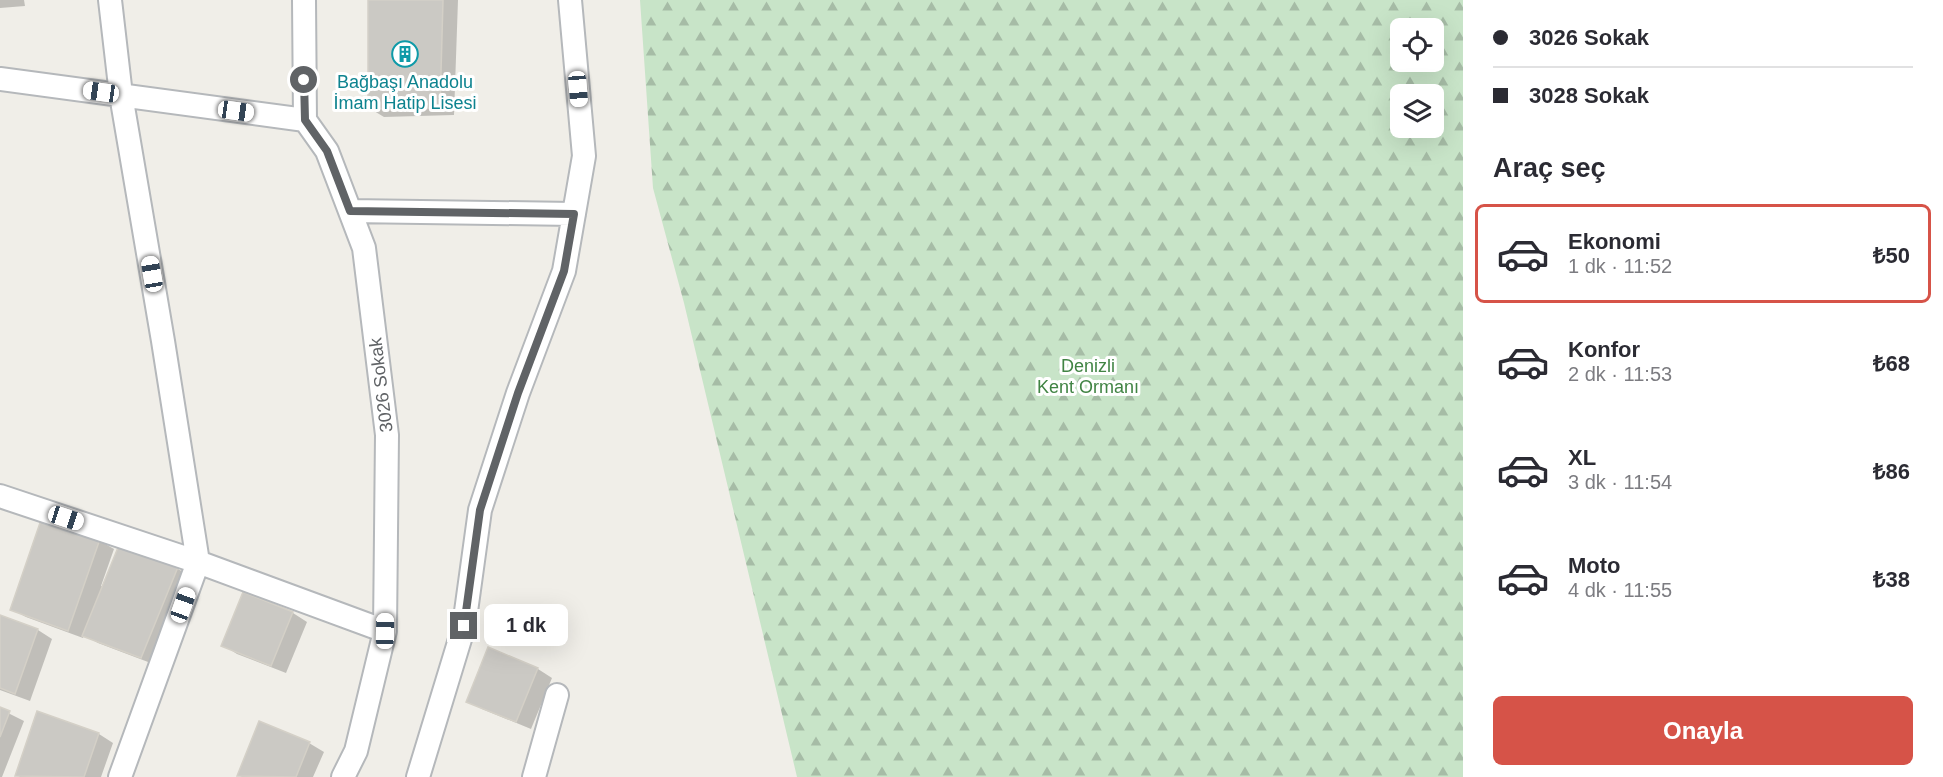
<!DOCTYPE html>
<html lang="tr">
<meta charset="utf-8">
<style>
:root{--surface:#fff;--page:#f2f2f3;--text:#2b2b33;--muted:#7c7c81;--line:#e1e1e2;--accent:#d65348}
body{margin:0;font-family:Helvetica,sans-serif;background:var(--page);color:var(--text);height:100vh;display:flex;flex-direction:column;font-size:22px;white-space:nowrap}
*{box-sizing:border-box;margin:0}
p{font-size:20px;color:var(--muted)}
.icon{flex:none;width:33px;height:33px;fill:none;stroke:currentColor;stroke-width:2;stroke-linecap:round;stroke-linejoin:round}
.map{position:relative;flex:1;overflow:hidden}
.side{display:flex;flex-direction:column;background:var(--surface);width:480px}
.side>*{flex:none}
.hud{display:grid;align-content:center;height:132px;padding:0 30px;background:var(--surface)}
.controls{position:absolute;left:1390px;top:18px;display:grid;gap:12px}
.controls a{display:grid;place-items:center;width:54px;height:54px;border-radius:9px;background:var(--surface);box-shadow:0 6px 24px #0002;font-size:30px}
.end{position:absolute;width:27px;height:27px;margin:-14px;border:8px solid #606366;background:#fff;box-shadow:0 0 0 3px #fff}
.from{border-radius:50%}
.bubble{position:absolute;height:42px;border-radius:9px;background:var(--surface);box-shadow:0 6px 24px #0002;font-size:20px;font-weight:700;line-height:42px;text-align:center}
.car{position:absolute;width:18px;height:36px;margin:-18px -9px;border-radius:8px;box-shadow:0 0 4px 2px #0007;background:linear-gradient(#fff 24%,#345 0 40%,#fff 0 76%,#345 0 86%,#fff 0)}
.hud b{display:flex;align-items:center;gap:21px;height:57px;font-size:22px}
.hud b+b{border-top:2px solid var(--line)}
.hud i{width:15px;height:15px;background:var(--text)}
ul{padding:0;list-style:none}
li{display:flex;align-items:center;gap:18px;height:99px;margin:0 12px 9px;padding:0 18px;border:3px solid transparent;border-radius:9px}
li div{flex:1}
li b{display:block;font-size:22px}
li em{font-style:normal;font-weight:700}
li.active{border-color:var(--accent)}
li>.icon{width:54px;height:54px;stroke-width:1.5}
h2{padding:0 30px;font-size:27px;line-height:72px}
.button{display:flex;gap:12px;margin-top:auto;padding:12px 30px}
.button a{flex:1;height:69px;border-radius:9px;background:var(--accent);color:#fff;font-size:24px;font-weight:700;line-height:69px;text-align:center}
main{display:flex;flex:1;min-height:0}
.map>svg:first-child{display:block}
.forest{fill:url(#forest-firs);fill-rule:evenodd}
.shadow{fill:#0003}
.building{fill:#cbc9c4;stroke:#d4d0c7;stroke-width:1.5}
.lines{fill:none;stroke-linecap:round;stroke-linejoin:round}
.street-casing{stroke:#b5b8bb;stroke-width:26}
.street{stroke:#fff;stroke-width:22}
.route{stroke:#606366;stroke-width:8}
.labels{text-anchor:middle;stroke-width:6;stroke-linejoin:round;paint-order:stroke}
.culture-label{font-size:18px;fill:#0d838f;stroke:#fff}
.park-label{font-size:18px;fill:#418444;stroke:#fff}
.street-label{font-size:18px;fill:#606366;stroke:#fff}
</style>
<main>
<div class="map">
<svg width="1463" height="777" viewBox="0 0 1463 777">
<defs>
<pattern id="forest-firs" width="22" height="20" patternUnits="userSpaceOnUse" patternTransform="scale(1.5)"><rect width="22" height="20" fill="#c8e4c8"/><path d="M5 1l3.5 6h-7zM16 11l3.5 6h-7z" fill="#a6bca6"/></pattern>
</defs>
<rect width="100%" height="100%" fill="#f0eee8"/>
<path class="forest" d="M640 0H1463V777H797L684 303 653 188ZM1401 28H1434V62H1401ZM1401 94H1434V128H1401Z"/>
<path class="shadow" d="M0 0H24L25 6 0 8Z
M370 0H458L454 115 384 117 369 108Z
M42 522 100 541 114 549 101 586 104 587 120 547 178 569 192 577 156 665 98 643 84 635 83 638 26 617 11 609Z
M244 594 293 613 307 622 286 673 237 654 223 645Z
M0 617 38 630 52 639 30 701 0 690Z
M489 649 538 669 552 678 531 729 482 709 468 701Z
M0 709 24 721 2 777H0Z
M38 713 99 734 113 743 101 777H20L17 775Z
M309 743 324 752 313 777H242L239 775Z"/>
<path class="building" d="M368 0H443L440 108 368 109Z
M41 520 100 539 68 631 10 610Z
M119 545 178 567 141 658 82 636Z
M243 592 293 612 271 666 221 646Z
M0 615 38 629 15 694 0 688Z
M488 647 538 668 516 722 466 702Z
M0 707 10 711 0 737Z
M37 711 99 733 84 777 15 776Z
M259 721 310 742 296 777 237 776Z"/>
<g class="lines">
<g class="street-casing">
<path id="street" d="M110 0 121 95 163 341 198 562 120 777
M304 0 305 120 327 151 364 248 387 435 385 631 356 751 343 777
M0 79 305 120
M350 211 574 214
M0 496 198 562 385 631
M418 777 464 626 480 510 518 393 564 271 584 156 570 0
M534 777 557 695"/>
</g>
<use href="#street" class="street"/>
</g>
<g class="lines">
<path class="route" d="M304 80 305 120 327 151 350 211 574 214 564 271 518 393 480 510 464 626"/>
</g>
<defs>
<g id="building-ring" transform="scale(1.35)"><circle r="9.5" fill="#fff" stroke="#0f9aa8" stroke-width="1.5"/><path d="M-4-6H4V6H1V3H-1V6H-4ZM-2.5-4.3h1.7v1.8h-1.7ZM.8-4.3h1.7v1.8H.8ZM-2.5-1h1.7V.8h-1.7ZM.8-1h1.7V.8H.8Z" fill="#0f9aa8"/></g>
</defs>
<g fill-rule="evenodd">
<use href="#building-ring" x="405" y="54"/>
</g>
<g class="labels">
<g class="culture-label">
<text x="405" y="88">Bağbaşı Anadolu<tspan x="405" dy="21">İmam Hatip Lisesi</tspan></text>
</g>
<g class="park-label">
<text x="1088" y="372">Denizli<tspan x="1088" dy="21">Kent Ormanı</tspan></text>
</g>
<g class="street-label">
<text transform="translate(381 385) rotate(-97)" y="6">3026 Sokak</text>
</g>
</g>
</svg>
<div class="controls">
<a><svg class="icon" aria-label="locate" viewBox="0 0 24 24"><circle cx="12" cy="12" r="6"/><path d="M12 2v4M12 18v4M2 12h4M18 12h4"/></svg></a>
<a><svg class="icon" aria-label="layers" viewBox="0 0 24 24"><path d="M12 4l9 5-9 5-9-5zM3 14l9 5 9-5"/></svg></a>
</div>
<i class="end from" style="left:304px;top:80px"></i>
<i class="end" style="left:464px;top:626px"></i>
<div class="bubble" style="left:484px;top:604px;width:84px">1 dk</div>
<i class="car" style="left:578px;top:89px;rotate:175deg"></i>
<i class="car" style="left:101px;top:92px;rotate:278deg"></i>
<i class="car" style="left:236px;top:111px;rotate:98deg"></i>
<i class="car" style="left:152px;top:274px;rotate:350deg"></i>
<i class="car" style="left:66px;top:518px;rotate:108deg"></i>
<i class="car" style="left:183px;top:605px;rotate:20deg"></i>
<i class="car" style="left:385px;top:631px;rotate:1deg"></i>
</div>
<section class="side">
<div class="hud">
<b><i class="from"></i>3026 Sokak</b>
<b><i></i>3028 Sokak</b>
</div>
<h2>Araç seç</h2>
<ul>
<li class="active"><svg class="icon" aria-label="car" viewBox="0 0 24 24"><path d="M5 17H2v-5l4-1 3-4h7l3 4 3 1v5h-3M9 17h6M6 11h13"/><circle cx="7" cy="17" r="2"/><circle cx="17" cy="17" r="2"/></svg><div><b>Ekonomi</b><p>1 dk · 11:52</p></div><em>₺50</em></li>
<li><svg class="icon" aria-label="car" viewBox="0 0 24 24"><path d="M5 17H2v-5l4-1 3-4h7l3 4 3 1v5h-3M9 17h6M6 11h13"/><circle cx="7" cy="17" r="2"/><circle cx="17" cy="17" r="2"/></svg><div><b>Konfor</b><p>2 dk · 11:53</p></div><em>₺68</em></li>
<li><svg class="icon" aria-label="car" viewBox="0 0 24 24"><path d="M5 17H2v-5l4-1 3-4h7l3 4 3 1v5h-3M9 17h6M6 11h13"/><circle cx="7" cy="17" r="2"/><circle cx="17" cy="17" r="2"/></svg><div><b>XL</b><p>3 dk · 11:54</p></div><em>₺86</em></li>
<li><svg class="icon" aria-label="car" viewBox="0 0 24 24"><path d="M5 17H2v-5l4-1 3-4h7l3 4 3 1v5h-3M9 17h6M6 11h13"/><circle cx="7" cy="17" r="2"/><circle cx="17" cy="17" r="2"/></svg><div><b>Moto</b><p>4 dk · 11:55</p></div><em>₺38</em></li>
</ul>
<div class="button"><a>Onayla</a></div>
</section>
</main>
